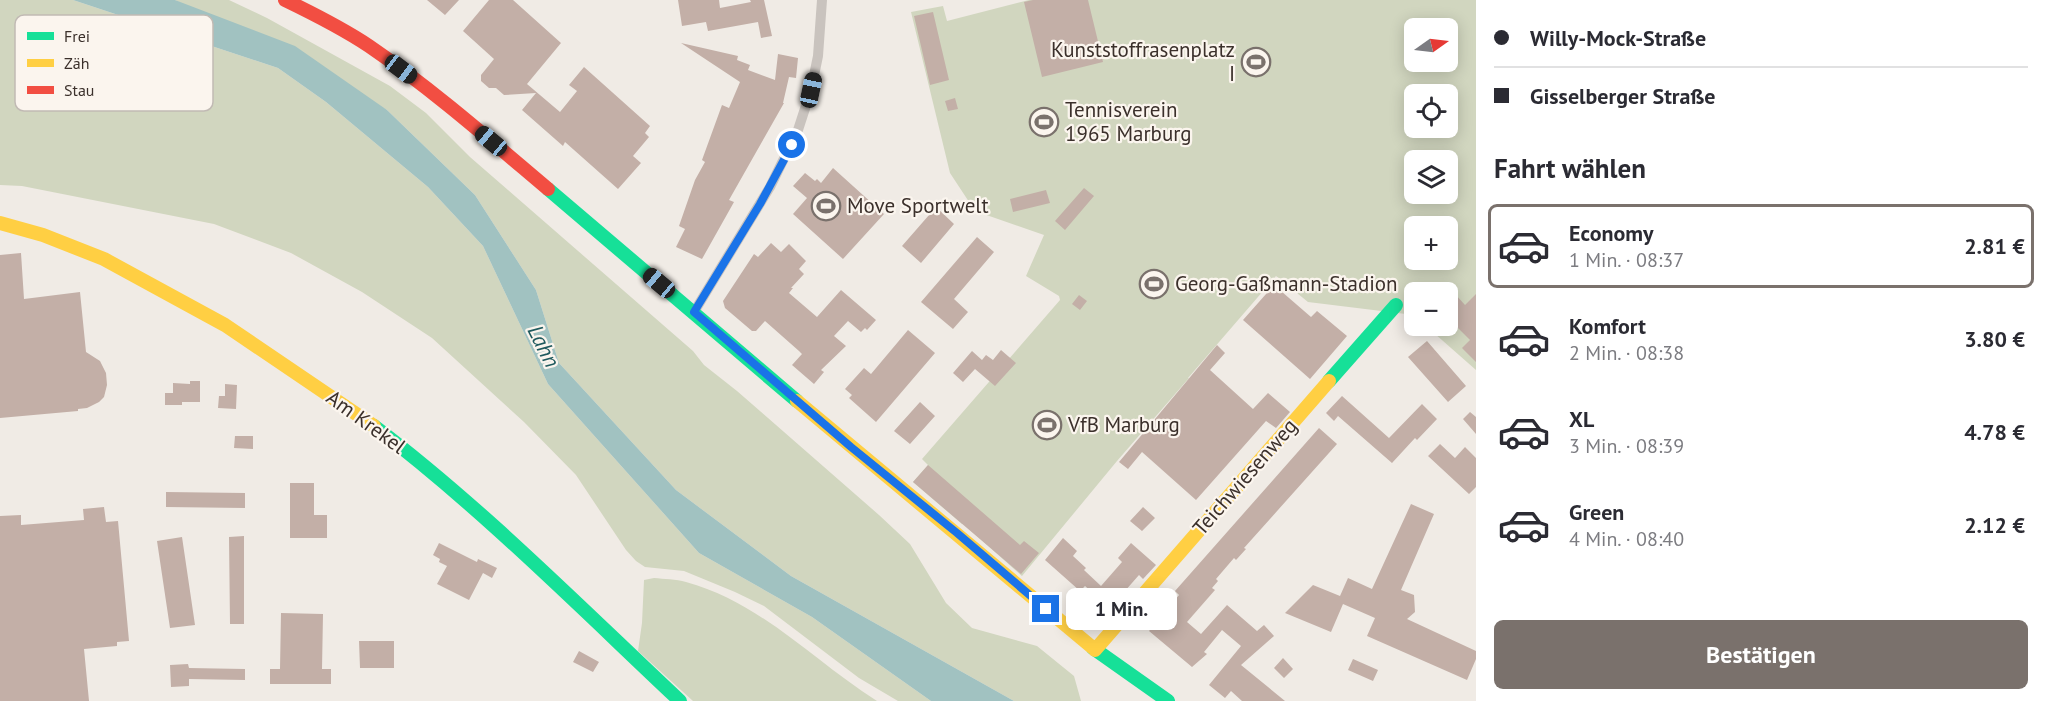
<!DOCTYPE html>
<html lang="de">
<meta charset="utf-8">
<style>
:root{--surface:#fff;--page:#f2f2f3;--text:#2b2b33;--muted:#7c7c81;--line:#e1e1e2;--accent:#7a716c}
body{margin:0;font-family:"PT Sans",sans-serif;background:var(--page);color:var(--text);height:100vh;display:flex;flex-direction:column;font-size:22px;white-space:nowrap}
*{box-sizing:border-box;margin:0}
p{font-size:20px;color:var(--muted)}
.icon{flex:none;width:33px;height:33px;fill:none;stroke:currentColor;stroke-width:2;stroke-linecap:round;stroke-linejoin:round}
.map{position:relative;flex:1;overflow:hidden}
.details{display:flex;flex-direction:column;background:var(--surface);width:570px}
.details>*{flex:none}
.banner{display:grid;align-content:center;height:132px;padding:0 18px;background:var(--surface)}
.needle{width:39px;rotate:76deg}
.controls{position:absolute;left:1404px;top:18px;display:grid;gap:12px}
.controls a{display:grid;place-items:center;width:54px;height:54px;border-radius:9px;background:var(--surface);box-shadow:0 3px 15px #0003;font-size:30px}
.end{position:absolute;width:27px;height:27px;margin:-14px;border:8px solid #1a73e8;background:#fff;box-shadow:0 0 0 3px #fff}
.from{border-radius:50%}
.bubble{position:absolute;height:42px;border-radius:9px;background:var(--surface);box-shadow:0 3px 15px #0003;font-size:20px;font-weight:700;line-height:42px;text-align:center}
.car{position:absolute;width:18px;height:36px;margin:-18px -9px;border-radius:8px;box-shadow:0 0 4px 2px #0007;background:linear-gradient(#222 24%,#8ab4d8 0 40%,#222 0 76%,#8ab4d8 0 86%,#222 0)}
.banner b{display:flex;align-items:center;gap:21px;height:57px;font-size:22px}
.banner b+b{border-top:2px solid var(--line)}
.banner i{width:15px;height:15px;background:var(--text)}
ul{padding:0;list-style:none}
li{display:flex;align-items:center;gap:18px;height:84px;margin:0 12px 9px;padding:0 6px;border:3px solid transparent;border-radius:9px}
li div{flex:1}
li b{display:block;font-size:22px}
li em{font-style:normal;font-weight:700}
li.selected{border-color:var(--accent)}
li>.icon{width:54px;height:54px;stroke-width:1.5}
h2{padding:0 18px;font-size:27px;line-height:72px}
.button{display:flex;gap:12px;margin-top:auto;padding:12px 18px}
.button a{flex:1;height:69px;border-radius:9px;background:var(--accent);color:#fff;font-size:24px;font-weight:700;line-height:69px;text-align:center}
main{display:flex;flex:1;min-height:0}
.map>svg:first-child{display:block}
.green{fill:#d1d6bf;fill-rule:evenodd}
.water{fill:#a1c2c1}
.building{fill:#c3afa7}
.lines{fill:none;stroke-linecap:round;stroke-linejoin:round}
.street{stroke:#c9c3be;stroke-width:10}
.fast{stroke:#16e098;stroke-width:14}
.slow{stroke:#ffcf43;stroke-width:14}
.jam{stroke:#f24e42;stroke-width:14}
.route{stroke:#1a73e8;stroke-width:8}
.labels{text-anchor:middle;stroke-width:4.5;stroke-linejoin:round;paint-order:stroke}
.poi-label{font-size:21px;fill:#3b302b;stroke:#fbf5ee;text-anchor:start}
.street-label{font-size:21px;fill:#3b302b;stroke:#fbf5ee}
.water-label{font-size:22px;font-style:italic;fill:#1f5a5e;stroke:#fbf5ee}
.key{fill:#fbf5ee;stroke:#c1bab4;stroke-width:1.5}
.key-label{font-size:16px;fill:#3b302b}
</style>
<main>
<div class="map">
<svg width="1476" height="701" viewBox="0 0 1476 701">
<rect width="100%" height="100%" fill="#f0ebe5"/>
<path class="green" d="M0 0H73L278 68 326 102 428 187 483 246 548 384 699 553 812 617 931 701H898L859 678 764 606 735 592 684 571 645 567 636 561 626 550 576 475 524 422 432 338 362 292 291 253 214 224 22 186 0 185Z
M175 0H229L267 18 390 86 426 113 470 157 693 351 704 365 737 391 879 515 910 544 946 603 972 628 1037 646 1074 676 1081 701H1014L791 576 676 490 559 363 536 290 475 195 387 110Z
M1029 0H1476V370L1426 326H1448V292H1414V315L1308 302 1276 276 1188 378H1189L1117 461 1022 576 968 528 976 508 962 524 913 482 928 465 922 459 1060 300 1059 296 1026 276 1044 235 975 211 950 173 911 12 943 6 947 21ZM1414 28H1448V62H1414ZM1414 94H1448V128H1414ZM1414 160H1448V194H1414ZM1414 226H1448V260H1414Z
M654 578C664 579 676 579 686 582 762 603 812 660 877 701H693L638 651 642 623 644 580Z"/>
<path class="water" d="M73 0H175L295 46 387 110 475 195 536 290 559 363 676 490 791 576 1014 701H931L812 617 699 553 548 384 483 246 428 187 326 102 278 68Z"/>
<path class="building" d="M427 0H459L445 15Z
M489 0H513L561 43 527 84 560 112 577 91 569 85 584 67 650 126 645 133 649 137 633 156 641 163 618 189 565 142 563 146 522 110 536 93 504 95 496 88H489L481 81V75L494 59 463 31Z
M678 0H719L720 8 751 2 750 0H764L772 36 761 38 758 22 708 31 706 22 682 26Z
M1033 0H1088L1103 62 1042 77 1024 2Z
M933 12 949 80 930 85 914 16Z
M681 43 738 56 737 60 750 65 748 70 775 80 778 54 798 58 796 78 789 77 783 103H784L729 200 734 202 702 259 676 247 685 229 679 226 695 180 705 162 702 160 722 105 729 108 740 82Z
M955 98 958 109 948 111 945 101Z
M833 168 884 214 843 259 793 214 807 198 793 186 805 173 815 181 817 179 821 183Z
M1084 188 1094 196 1065 230 1055 221Z
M1046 190 1050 203 1013 212 1010 199Z
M936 207 954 224 921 263 902 246Z
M977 237 994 252 954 299 968 312 953 329 921 302Z
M771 243 781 252 789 244 806 261 799 269 804 274 791 288H793L789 293 817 317 841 290 876 320 867 330 865 328 861 332 848 321 834 336 846 346 821 370 824 372 814 384 792 365 802 354 799 351 765 321 756 331H752L725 308 723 301 754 254 758 257Z
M21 253 24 299 80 292 86 352 100 361 106 373 107 385 104 397 99 402 87 408 78 409V411L0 418V255Z
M1274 285 1311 317 1317 311 1347 336 1310 379 1243 320Z
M1455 294 1465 305 1476 294V362L1462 348 1470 340 1448 318V302Z
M1079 295 1087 301 1080 310 1072 304Z
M908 330 935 353 876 422 849 398 852 395 845 389 864 368 871 374Z
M1427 341 1466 386 1448 402 1408 357Z
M1217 345 1225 353 1210 370 1253 409 1268 393 1290 412 1276 428 1266 421 1196 500 1142 452 1128 469 1119 462Z
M1001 350 1016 363 995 386 975 369 963 382 953 373 972 351 982 360 986 355 993 360Z
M190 381H200V402H182V405H165V393H173V383L190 384Z
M225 384 237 385 236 409 218 408 219 396H225Z
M1342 396 1389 438 1422 404 1437 419 1417 440 1415 438 1392 463 1338 416 1334 421 1326 413Z
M920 402 935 416 910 444 894 431Z
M1470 412 1476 417V434L1463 419Z
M1319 428 1337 444 1244 548 1246 549 1236 560 1234 558 1216 579 1218 581 1212 588 1215 590 1187 622 1201 634 1227 605 1257 631 1264 625 1274 636 1241 665 1285 701H1242L1231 691 1225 698 1209 685 1241 646 1222 630 1204 652 1207 654 1192 667 1149 631 1179 595 1175 591Z
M235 436H253V449L234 448Z
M1440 444 1455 458 1465 447 1476 458V487L1469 494 1428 456Z
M928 465 1020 545 1024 541 1039 553 1021 574 913 482Z
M290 483H314V515H327V538H290Z
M166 492 245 493V508L166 507Z
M1411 504 1434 514 1401 590 1414 595 1415 612 1407 619 1476 651V659L1467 680 1367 636 1375 618 1343 604 1331 632 1285 613 1313 585 1340 596 1348 578 1372 589Z
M104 507 106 522 118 521 129 641 117 642V646L84 649 89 701H0V516L21 515V525L84 520 83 509Z
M1143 507 1155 518 1142 531 1130 521Z
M244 536V624H230L229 537Z
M182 537 195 625 170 628 157 541Z
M1063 538 1077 551 1073 556 1086 568 1084 570 1101 586 1122 562 1118 558 1131 543 1156 565 1143 579 1139 575 1110 608 1085 586 1080 591 1045 560Z
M439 543 477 562 478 559 497 568 492 578 483 573 469 600 437 584 447 566 439 562 440 559 433 555Z
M281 613 323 614 322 669H331V684H270V669H280Z
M359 641H394V668H360Z
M579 651 599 662 593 672 573 662Z
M1283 658 1293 669 1284 678 1274 668Z
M1353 659 1378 670 1373 681 1348 670Z
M188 664 189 668 245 669V680L189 679V686L171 687 170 665Z"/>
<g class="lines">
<path class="street" d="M694 312 770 187 798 130 811 90 818 56 822 0"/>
<path class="fast" d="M548 189 797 401
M1329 381 1396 305
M374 426C483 509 580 607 680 701
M1093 648 1168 701"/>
<path class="slow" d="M0 223 43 235 104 259 225 325 374 426
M797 401 1093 648
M1095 650 1329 381"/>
<path class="jam" d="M285 0C314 14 342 28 369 46 432 89 490 140 548 189"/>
</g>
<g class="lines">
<path class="route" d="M792 145 760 204 694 312 851 447 957 533 1046 609"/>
</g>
<defs>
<g id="stadium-ring" transform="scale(1.5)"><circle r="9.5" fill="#fbf5ee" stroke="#7a716c" stroke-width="1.5"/><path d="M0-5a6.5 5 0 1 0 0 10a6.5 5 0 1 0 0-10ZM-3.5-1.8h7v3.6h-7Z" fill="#7a716c"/></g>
</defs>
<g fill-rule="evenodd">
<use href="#stadium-ring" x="1256" y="62"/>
<use href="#stadium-ring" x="1044" y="122"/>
<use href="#stadium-ring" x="826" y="206"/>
<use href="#stadium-ring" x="1154" y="284"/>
<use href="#stadium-ring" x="1047" y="425"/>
</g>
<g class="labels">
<g class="poi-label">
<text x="1235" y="57" text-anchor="end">Kunststoffrasenplatz<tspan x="1235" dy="24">I</tspan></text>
<text x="1065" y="117">Tennisverein<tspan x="1065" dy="24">1965 Marburg</tspan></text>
<text x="847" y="213">Move Sportwelt</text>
<text x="1175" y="291">Georg-Gaßmann-Stadion</text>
<text x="1068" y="432">VfB Marburg</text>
</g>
<g class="street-label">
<text transform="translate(366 422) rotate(36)" y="7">Am Krekel</text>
<text transform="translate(1245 477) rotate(-49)" y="7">Teichwiesenweg</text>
</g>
<g class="water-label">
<text transform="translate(544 346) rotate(63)" y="8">Lahn</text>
</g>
</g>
<rect x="15" y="15" width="198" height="96" rx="9" class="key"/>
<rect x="27" y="32" width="27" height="8" fill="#16e098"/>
<rect x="27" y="59" width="27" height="8" fill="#ffcf43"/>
<rect x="27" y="86" width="27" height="8" fill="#f24e42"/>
<g class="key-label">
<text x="64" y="42">Frei</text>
<text x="64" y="69">Zäh</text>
<text x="64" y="96">Stau</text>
</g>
</svg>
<div class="controls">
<a><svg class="needle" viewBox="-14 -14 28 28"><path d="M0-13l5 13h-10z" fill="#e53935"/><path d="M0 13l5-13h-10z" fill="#7c7c81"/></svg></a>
<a><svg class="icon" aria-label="locate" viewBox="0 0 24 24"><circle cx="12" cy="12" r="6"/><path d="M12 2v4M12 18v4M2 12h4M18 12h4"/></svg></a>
<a><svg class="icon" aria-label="layers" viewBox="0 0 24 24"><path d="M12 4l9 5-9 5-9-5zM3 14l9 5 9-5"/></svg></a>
<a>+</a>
<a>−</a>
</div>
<i class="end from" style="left:792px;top:145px"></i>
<i class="end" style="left:1046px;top:609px"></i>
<div class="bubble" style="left:1066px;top:588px;width:111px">1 Min.</div>
<i class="car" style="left:401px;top:69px;rotate:127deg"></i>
<i class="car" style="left:811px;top:90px;rotate:12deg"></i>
<i class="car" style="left:491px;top:141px;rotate:310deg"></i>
<i class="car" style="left:659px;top:283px;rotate:310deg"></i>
</div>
<section class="details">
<div class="banner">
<b><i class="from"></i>Willy-Mock-Straße</b>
<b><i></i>Gisselberger Straße</b>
</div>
<h2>Fahrt wählen</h2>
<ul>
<li class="selected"><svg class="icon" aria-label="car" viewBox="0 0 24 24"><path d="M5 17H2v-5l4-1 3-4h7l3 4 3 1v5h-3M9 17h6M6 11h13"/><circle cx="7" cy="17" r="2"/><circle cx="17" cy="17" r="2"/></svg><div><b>Economy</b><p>1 Min. · 08:37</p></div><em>2.81 €</em></li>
<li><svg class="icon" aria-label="car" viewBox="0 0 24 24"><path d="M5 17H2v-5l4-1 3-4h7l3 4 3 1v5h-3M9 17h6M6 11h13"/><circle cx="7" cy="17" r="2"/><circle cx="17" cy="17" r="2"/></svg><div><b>Komfort</b><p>2 Min. · 08:38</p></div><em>3.80 €</em></li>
<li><svg class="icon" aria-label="car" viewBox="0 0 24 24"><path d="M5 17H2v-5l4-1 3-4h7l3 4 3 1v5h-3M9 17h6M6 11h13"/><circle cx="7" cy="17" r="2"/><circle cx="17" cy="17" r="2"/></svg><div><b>XL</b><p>3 Min. · 08:39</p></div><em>4.78 €</em></li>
<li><svg class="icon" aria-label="car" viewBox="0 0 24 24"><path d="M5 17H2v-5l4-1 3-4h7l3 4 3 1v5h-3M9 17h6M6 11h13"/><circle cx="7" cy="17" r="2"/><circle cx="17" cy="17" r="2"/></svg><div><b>Green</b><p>4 Min. · 08:40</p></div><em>2.12 €</em></li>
</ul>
<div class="button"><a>Bestätigen</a></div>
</section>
</main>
